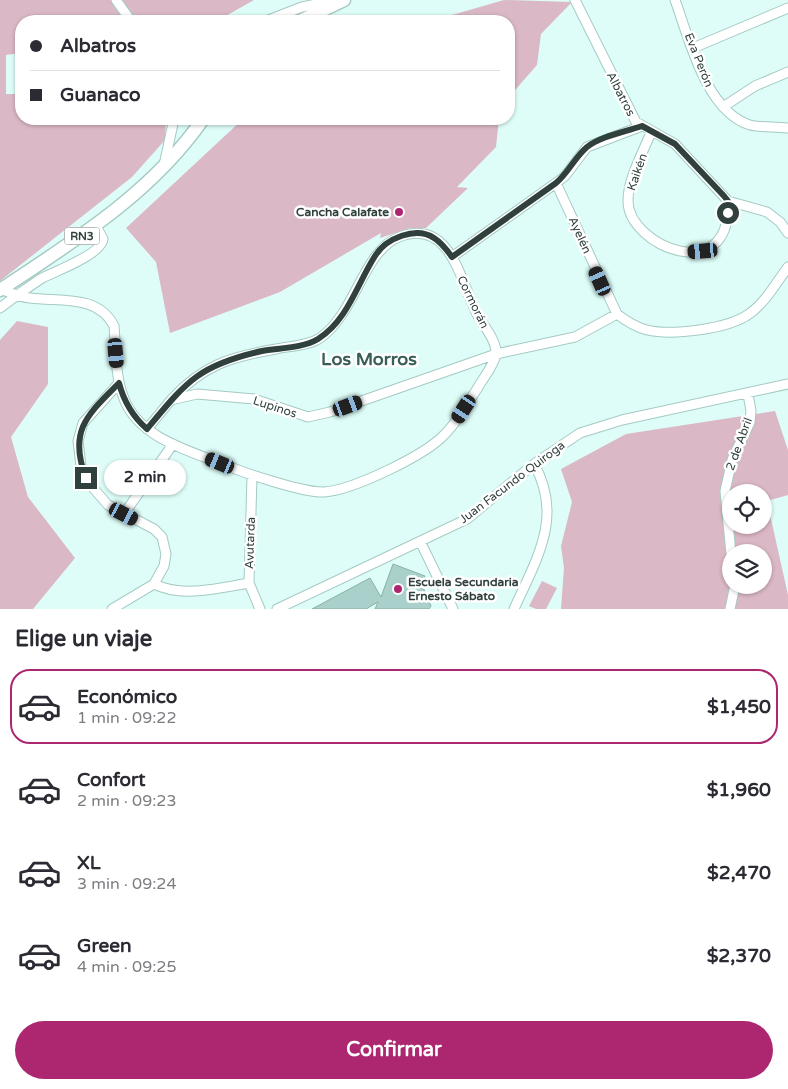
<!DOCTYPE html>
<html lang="es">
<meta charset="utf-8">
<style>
:root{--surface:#fff;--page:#f2f2f3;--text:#2b2b33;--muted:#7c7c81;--line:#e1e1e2;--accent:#ac2770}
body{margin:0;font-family:"Varela Round",sans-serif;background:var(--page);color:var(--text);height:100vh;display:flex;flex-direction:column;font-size:19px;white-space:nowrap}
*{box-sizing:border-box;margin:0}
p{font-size:16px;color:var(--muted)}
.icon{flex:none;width:28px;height:28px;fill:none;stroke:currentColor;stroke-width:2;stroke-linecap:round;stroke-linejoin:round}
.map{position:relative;height:609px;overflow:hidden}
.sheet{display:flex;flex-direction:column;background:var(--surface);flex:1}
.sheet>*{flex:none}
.banner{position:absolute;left:15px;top:15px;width:500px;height:110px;border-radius:20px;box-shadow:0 1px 4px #0004;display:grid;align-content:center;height:110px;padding:0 15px;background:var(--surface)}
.controls{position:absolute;left:722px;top:484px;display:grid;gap:10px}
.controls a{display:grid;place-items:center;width:50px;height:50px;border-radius:50%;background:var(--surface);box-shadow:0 1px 4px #0004;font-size:25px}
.end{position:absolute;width:22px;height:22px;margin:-11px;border:6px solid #30403d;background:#fff;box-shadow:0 0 0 2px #fff}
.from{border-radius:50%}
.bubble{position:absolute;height:35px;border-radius:18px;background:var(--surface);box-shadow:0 1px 4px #0004;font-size:16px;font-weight:700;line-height:35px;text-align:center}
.car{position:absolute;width:15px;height:30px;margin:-15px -8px;border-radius:6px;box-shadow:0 0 4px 1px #0007;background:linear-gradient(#222 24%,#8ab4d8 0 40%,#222 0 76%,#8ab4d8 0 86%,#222 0)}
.banner b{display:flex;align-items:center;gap:18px;height:48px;font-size:19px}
.banner b+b{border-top:1px solid var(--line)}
.banner i{width:12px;height:12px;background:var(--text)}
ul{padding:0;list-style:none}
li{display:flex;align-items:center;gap:15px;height:75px;margin:0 10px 8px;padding:0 5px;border:2px solid transparent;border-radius:20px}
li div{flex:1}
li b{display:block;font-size:19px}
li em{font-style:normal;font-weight:700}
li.active{border-color:var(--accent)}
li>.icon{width:45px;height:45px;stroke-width:1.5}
h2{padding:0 15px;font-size:22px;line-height:60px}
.action{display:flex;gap:10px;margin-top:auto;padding:10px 15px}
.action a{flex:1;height:58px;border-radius:30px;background:var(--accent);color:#fff;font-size:20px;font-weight:700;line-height:58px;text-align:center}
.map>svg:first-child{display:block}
.green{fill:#dbb8c6;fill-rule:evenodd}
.building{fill:#a9d0ca;stroke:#8ab0aa}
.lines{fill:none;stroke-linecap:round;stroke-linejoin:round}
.minor-casing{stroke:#a4cac4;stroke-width:11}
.highway-casing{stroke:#a4cac4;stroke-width:15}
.minor{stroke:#fff;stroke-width:9}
.highway{stroke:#fff;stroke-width:12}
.route{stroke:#30403d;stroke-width:6}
.poi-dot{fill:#ac2770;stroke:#fff;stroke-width:2}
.labels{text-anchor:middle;stroke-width:5;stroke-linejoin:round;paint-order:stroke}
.shield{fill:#fff;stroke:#6e7977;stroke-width:1}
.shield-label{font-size:11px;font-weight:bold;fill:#30403d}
.street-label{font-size:12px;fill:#30403d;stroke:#fff}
.poi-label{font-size:12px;font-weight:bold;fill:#30403d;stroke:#fff;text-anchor:end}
.district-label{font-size:18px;font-weight:bold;fill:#3a5e58;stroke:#fff}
</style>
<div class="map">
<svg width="788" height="609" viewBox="0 0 788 609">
<rect width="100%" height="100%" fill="#defdf8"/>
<path class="green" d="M0 0H254L217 21H21V53L6 55V94H21V119H166L165 140 132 177 0 281Z
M504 0 572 2 541 34 537 65 509 97V21H431Z
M243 119H499L496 147 457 187 468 188 426 228H410L380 238 381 233 280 292 170 333 156 262 126 228Z
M17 321 48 327V384L11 437 28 497 75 558 33 609H0V340Z
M775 411 788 450V495L767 501 788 595V609H561L564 568 561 546 572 502 561 469 626 434ZM731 492H764V525H731ZM731 552H764V585H731Z
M542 581 557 588 546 609H536L529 606Z"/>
<path class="building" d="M393 564 425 576 422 585 431 606 429 609H375L378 602 366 609H312L370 578 381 597Z"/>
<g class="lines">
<g class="minor-casing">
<path id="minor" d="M116 0 131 21
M575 0 636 122 675 144 728 201 767 212 780 222 788 233
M675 0C689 38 706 112 750 125 762 128 776 126 788 128
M266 21 302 7 335 0
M693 48 788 8
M723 107 755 86 788 72
M651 132C643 153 628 178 628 201 628 246 732 289 728 201
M164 165 174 119
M556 183 617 314
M452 257 556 183 565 176 587 147 642 126
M0 289C10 293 20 297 30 298 60 302 98 294 114 326 116 349 115 374 123 396 137 438 190 451 228 466 247 474 305 493 324 492 353 490 426 455 445 434 458 421 467 404 477 389 483 378 494 366 496 354 497 340 483 326 477 314 460 280 450 217 399 237 363 251 356 313 320 338 308 346 290 346 276 349 230 357 203 365 171 400
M0 308C14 297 28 287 42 278 56 271 102 254 103 239L96 226
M147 429 171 400 197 394 254 399 308 417 330 412 496 354 575 337 617 314C626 321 635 327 647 330 672 336 728 329 749 314 765 303 776 283 788 267
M252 476 249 583 260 609
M124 514 173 444
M420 541 453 609
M731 554 725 491 732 460 750 422 751 411 748 394
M154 584C182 598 219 588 249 583
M112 609 154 584 164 566 166 554 162 537 154 529 108 505 94 489 81 466 78 441 83 423 119 383
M277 609 467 519 534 464 580 433 622 420 788 384
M514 609C536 560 564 517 534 464
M730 609 735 585"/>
</g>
<g class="highway-casing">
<path id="highway" d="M300 21 344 0
M0 290C74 241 152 193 203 119"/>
</g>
<use href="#minor" class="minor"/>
<use href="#highway" class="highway"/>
</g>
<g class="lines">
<path class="route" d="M86 478C68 431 87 415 119 383 124 402 132 416 147 429 187 381 199 365 262 351 280 348 303 348 318 339 348 320 357 284 375 256 386 238 416 226 434 238 442 243 447 250 452 257L556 183C568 173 575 157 587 147 601 136 625 132 642 126L675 144 724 196 728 201V213"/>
</g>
<g class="poi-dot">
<circle cx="399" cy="212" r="5"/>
<circle cx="398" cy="589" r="5"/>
</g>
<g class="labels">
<rect class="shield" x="64.5" y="227.5" width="35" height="17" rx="4"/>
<g class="shield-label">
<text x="82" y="240">RN3</text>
</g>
<g class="street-label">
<text transform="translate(699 60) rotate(68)" y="4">Eva Perón</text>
<text transform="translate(621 94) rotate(63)" y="4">Albatros</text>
<text transform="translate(637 172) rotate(-71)" y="4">Kaikén</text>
<text transform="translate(580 235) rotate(66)" y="4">Ayelén</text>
<text transform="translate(473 302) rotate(64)" y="4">Cormorán</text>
<text transform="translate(275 407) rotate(18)" y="4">Lupinos</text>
<text transform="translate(739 444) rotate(-70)" y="4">2 de Abril</text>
<text transform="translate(512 482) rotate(-37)" y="4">Juan Facundo Quiroga</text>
<text transform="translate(250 543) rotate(-88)" y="4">Avutarda</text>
</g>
<g class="poi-label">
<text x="389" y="216">Cancha Calafate</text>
<text x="408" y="586" text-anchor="start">Escuela Secundaria<tspan x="408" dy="14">Ernesto Sábato</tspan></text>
</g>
<g class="district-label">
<text x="369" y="365">Los Morros</text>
</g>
</g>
</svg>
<div class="controls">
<a><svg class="icon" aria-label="locate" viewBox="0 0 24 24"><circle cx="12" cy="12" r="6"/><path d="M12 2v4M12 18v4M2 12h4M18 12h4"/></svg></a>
<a><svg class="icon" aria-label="layers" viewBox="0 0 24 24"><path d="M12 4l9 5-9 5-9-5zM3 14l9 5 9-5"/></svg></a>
</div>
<i class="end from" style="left:728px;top:213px"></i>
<i class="end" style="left:86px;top:478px"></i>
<div class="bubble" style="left:104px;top:460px;width:82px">2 min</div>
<i class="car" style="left:703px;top:251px;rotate:265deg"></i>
<i class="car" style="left:600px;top:281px;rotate:336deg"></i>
<i class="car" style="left:116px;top:353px;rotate:175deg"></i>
<i class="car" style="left:348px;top:406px;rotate:70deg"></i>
<i class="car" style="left:464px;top:409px;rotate:213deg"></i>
<i class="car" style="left:220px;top:463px;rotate:292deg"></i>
<i class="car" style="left:124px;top:514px;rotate:117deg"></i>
<div class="banner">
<b><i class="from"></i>Albatros</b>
<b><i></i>Guanaco</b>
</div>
</div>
<section class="sheet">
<h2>Elige un viaje</h2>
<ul>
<li class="active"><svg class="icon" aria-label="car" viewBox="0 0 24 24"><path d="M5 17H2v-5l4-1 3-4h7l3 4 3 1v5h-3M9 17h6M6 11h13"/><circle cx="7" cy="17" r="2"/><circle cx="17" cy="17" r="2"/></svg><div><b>Económico</b><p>1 min · 09:22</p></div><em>$1,450</em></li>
<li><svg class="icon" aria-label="car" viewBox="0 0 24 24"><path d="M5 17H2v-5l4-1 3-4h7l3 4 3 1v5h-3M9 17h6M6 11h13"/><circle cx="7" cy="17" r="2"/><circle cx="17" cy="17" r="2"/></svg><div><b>Confort</b><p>2 min · 09:23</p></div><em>$1,960</em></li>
<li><svg class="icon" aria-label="car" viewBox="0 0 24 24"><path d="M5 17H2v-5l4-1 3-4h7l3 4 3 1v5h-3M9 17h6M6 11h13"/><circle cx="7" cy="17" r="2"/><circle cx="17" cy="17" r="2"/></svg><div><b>XL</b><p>3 min · 09:24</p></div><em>$2,470</em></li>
<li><svg class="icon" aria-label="car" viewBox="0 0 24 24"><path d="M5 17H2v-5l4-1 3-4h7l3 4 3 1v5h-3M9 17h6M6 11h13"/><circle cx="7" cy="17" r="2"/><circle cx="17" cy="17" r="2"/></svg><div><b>Green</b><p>4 min · 09:25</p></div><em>$2,370</em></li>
</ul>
<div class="action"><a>Confirmar</a></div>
</section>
